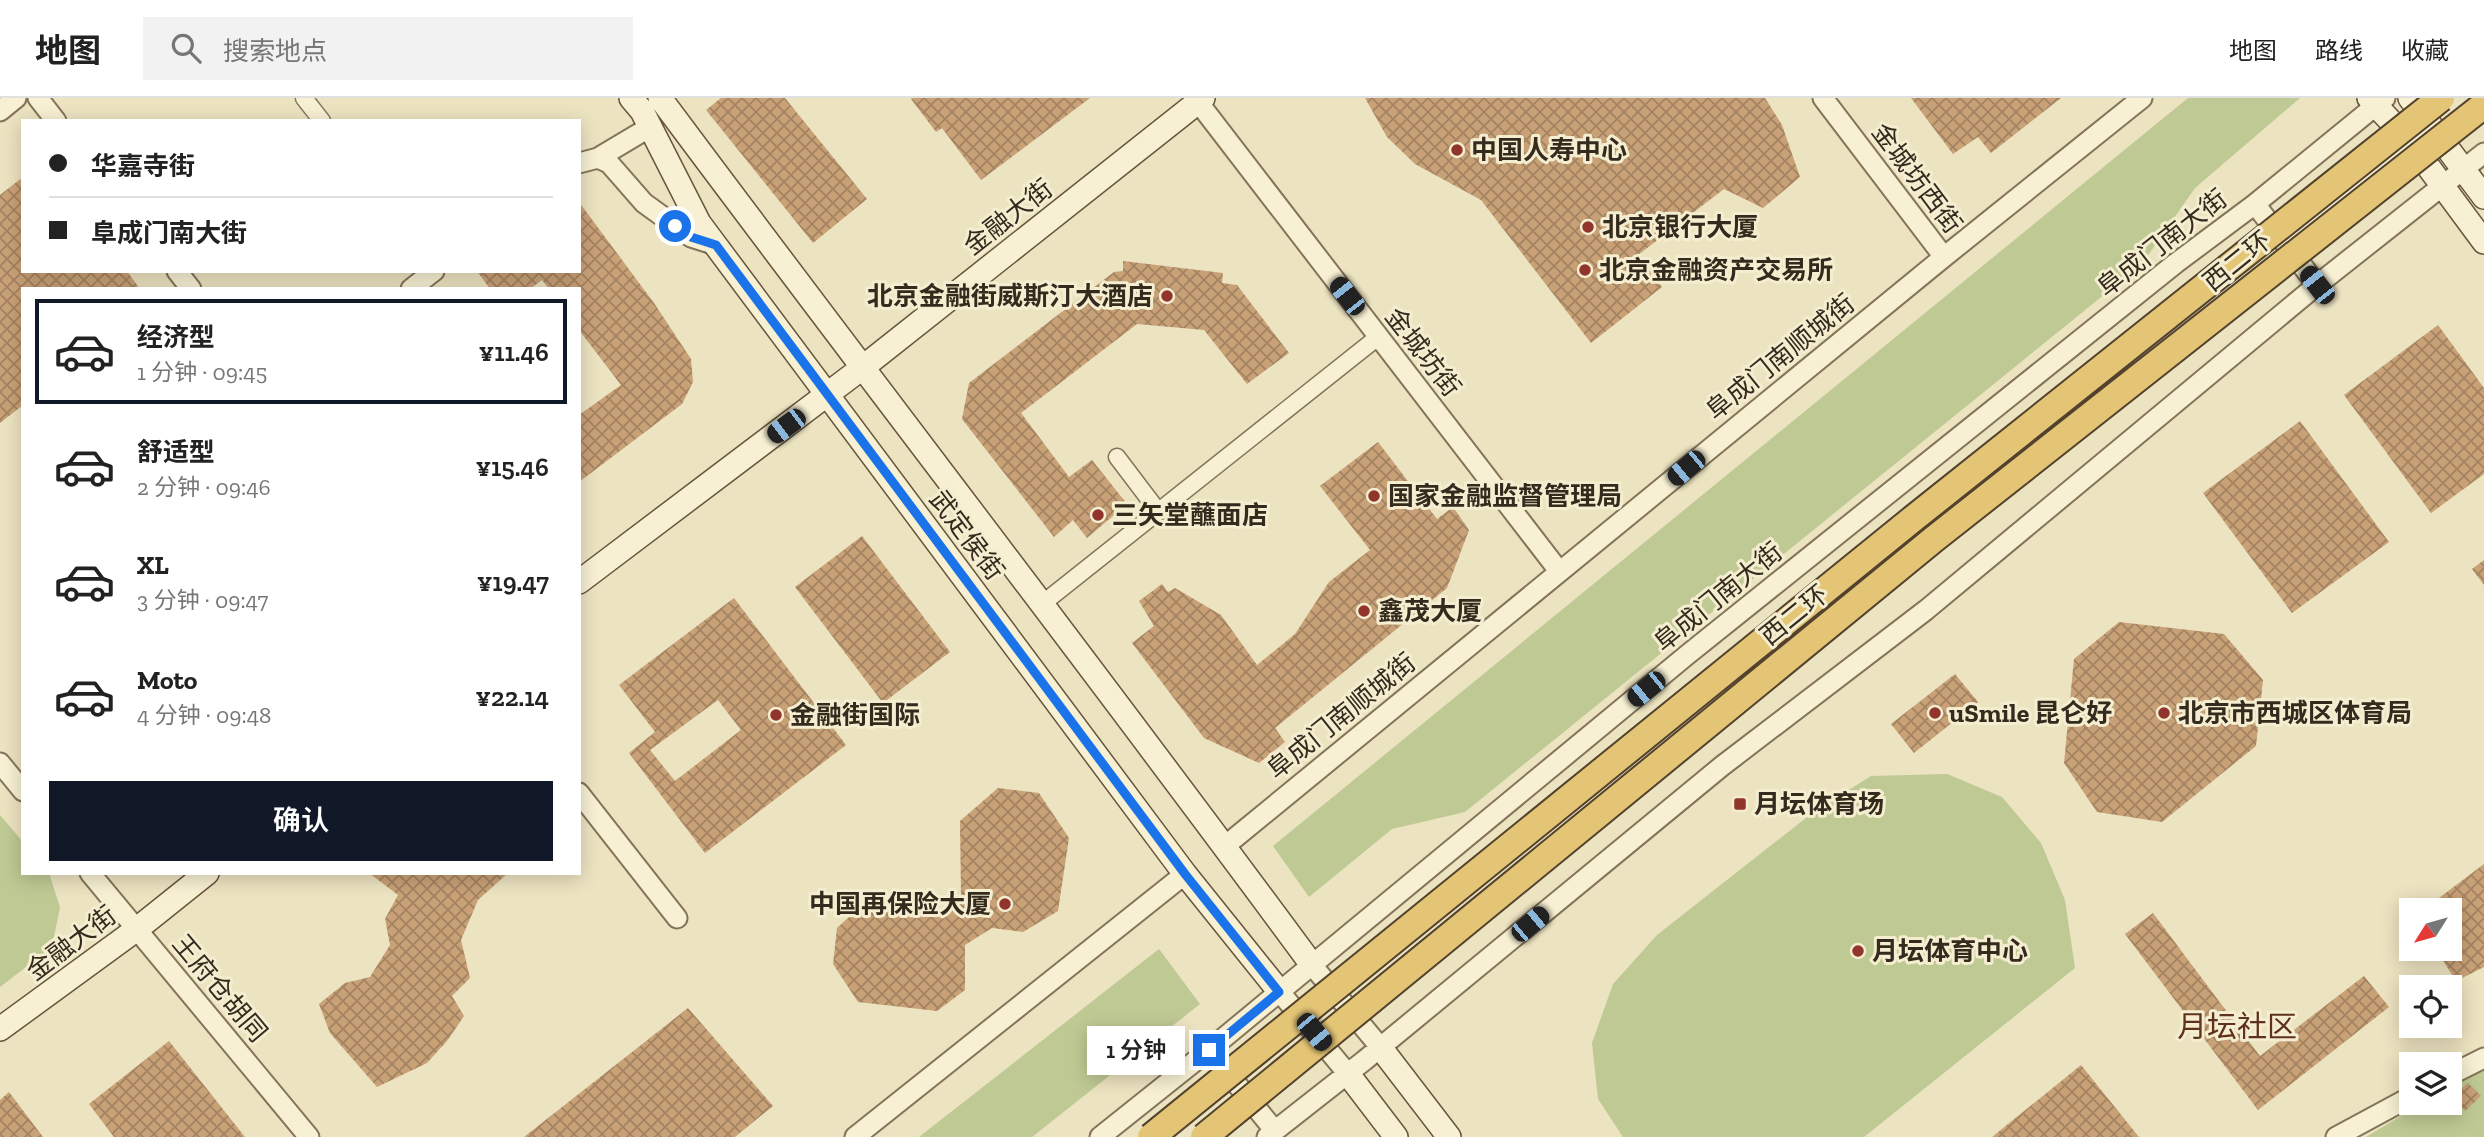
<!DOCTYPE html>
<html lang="zh">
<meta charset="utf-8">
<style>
:root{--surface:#fff;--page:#f2f2f2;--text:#222;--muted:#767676;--line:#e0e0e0;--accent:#111827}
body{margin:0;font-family:"Zilla Slab","Noto Sans SC",serif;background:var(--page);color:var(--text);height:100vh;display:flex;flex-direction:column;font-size:26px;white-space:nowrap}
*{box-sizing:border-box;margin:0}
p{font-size:23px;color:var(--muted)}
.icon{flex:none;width:38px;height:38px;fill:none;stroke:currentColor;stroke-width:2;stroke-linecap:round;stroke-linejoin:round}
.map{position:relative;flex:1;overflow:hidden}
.panel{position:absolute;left:21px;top:189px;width:560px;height:588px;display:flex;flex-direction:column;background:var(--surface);border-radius:0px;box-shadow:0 4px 18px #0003}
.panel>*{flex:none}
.hud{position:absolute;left:21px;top:21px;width:560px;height:154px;border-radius:0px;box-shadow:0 4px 18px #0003;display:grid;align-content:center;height:154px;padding:0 28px;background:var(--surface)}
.needle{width:46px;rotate:233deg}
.fabs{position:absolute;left:2399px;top:800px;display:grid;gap:14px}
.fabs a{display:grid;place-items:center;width:63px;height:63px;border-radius:0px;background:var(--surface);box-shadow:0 4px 18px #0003;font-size:35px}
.end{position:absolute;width:32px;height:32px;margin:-16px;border:9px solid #1a73e8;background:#fff;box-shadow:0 0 0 4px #fff}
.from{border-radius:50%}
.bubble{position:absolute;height:49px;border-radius:0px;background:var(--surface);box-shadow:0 4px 18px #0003;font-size:23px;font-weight:600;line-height:49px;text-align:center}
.car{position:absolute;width:21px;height:42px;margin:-21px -10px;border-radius:9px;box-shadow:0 0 5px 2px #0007;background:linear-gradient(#222 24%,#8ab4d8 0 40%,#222 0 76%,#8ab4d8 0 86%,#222 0)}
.hud b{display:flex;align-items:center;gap:24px;height:66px;font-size:26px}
.hud b+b{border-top:2px solid var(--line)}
.hud i{width:18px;height:18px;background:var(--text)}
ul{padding:12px 0 0;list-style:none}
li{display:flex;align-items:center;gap:21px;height:105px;margin:0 14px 10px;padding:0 14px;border:4px solid transparent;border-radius:0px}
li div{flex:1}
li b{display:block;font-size:26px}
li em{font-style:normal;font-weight:600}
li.active{border-color:var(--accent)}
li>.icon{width:63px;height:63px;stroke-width:1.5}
.button{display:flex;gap:14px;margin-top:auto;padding:14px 28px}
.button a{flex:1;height:80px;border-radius:0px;background:var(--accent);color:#fff;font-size:28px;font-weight:600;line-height:80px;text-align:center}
header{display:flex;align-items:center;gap:42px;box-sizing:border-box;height:98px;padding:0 35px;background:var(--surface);border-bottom:2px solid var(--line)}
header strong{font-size:33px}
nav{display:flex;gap:38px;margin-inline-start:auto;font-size:24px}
.search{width:490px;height:63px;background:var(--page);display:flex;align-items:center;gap:18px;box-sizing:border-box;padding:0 24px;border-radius:0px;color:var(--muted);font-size:26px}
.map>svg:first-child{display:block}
.park{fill:#bec994}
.building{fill:url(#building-cross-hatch);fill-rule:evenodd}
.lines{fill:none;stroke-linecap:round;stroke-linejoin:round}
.minor-casing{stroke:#847459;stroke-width:19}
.tertiary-casing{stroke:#847459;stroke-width:23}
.secondary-casing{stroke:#66553c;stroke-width:26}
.minor{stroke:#f7f0d3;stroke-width:16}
.tertiary{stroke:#f7f0d3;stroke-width:19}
.secondary{stroke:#f7f0d3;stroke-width:23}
.trunk-bridge-casing{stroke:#52422d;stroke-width:30;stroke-linecap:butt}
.trunk-bridge{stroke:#e4c475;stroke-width:26}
.route{stroke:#1a73e8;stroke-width:9}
.poi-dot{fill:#91342b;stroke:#f4edcf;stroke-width:2.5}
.labels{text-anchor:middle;stroke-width:6;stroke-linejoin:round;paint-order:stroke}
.poi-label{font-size:26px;font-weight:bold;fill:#342a1d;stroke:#f4edcf;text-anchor:start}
.street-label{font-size:26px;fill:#342a1d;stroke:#f4edcf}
.quarter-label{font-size:30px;fill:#5f321d;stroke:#f4edcf}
</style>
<header>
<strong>地图</strong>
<div class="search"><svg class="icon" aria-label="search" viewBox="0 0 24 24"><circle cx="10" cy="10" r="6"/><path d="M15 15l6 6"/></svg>搜索地点</div>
<nav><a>地图</a><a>路线</a><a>收藏</a></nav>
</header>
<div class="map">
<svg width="2484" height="1039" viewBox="0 0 2484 1039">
<defs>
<pattern id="building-cross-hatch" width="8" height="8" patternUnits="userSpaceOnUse" patternTransform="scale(1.75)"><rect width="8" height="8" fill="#c9a177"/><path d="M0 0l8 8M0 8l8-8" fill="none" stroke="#a48361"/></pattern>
</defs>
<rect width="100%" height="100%" fill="#ece3c0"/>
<path class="park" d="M2188 0H2300L2195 90 2142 166 1465 714 1392 731 1309 799 1273 748Z
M1947 676 2002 699 2041 745 2065 802 2075 870 1864 1039H1623L1598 1001 1592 945 1613 886 1657 837 1811 716 1871 678Z
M0 717 23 744V775H49L60 809 52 849 0 889Z
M1159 851 1200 906 1032 1039H919Z
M2484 973V1039H2366L2422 1005 2450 1004V987L2459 981Z"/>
<path class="building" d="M721 0H785L867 101 813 145 706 12Z
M913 0H1090L981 82 942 30 936 34 911 1Z
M1365 0H1765L1782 27 1800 79 1763 110 1724 91 1638 157 1662 189 1591 245 1481 102 1415 66 1387 39Z
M1911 0H2061L1991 55 1978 39 1953 56Z
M23 79V173H127L140 191H23V307L0 325V97Z
M579 104 654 205 691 261 693 284 682 306 579 384V317L621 287 579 232V191H549L542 182 530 191H490L477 173H579Z
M1123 163 1223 175 1222 185 1237 187 1289 255 1247 286 1204 232 1137 226 1021 315 1069 379 1092 362 1127 406 1087 440 1073 422 1054 439 962 321 969 285 1114 174 1123 173Z
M2438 227 2484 290V376L2431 415 2344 297Z
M2300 323 2389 444 2292 515 2203 395Z
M1378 344 1437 421 1453 409 1469 432 1447 490 1275 630 1285 644 1259 665 1204 640 1132 545 1154 528 1139 503 1162 486 1168 494 1175 490 1221 517 1257 567 1295 536 1329 484 1370 452 1320 388Z
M862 438 950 554 883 605 795 489Z
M2484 462V487L2472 471Z
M734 500 846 647 705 755 629 655 655 634 619 587ZM718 602 741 632 675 683 650 652Z
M2119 524 2224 536 2263 582 2256 648 2162 724 2097 714 2064 665 2074 561Z
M1955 576 1978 604 1914 655 1891 626Z
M998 690 1039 695 1069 740 1058 813 1023 834 992 830 965 847V892L937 913 858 904 833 866 837 830 871 799 937 817 961 798 960 723Z
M2484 766V869L2456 883 2435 850H2450V812H2423Z
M369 775H508L478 802 461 842 470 880 452 898 464 918 447 943 427 965 377 989 330 935 319 906 345 885 370 879 390 847 385 821 398 797Z
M2153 815 2260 958 2364 878 2389 909 2258 1012 2125 836Z
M688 910 773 1008 735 1039H524Z
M169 943 245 1039H114L89 1006Z
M2081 967 2139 1039H1992Z
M2468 985 2481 998 2465 1013 2452 998Z
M9 994 43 1039H0V1002Z"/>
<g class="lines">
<g class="minor-casing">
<path id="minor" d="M304 0 322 23
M1117 359 1158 413
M1042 506 1378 239"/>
</g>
<g class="tertiary-casing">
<path id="tertiary" d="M38 0 56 23
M1195 0 1559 473
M1823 0 1944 159
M0 13 16 0
M598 60 609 65 644 105 691 139 716 147
M579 65 598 60 650 29
M2255 106 2317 187
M2286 146 2430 28
M177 173 191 191
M411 191 434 173
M0 665 23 693
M579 695 677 820
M1225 748 1944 159 2142 0
M90 775 309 1039
M1312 867 1380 949
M1279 893 1348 976
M1209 952 1275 1033
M2450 977 2484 960
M855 1039 1185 776
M1100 1039 1209 952 1687 557 2176 165 2255 106 2385 0
M1267 1039 1365 962 1722 668 1926 512 2317 187 2484 55
M2336 1039 2412 998"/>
</g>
<g class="secondary-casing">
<path id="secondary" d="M631 0 642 13 699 125 1185 776 1279 893
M660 0C876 290 1098 576 1312 867
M2369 0 2410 44 2484 144
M2410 0 2484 99
M579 484 862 270 1203 0
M0 931 137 831 207 775
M1380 949 1449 1039
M1348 976 1396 1039"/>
</g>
<use href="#minor" class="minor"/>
<use href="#tertiary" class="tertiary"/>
<use href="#secondary" class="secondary"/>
<g class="trunk-bridge-casing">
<path id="trunk-bridge" d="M1151 1039 1914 420 2441 0
M1204 1039 1934 441 2484 7"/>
</g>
<use href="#trunk-bridge" class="trunk-bridge"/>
</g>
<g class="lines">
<path class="route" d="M675 128 691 139 716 147 1185 776 1279 894 1209 952"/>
</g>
<g class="poi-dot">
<circle cx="1457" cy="52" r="7"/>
<circle cx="1588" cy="129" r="7"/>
<circle cx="1585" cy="172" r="7"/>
<circle cx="1167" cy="198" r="7"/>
<circle cx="1374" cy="398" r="7"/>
<circle cx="1098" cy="417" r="7"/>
<circle cx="1364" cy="513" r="7"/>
<circle cx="1935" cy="615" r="7"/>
<circle cx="2164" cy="615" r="7"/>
<circle cx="776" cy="617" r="7"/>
<rect x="1733" y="699" width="14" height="14" rx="3.5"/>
<circle cx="1005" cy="806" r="7"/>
<circle cx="1858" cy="853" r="7"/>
</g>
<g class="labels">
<g class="poi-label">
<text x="1471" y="61">中国人寿中心</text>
<text x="1602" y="138">北京银行大厦</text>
<text x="1599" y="181">北京金融资产交易所</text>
<text x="1153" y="207" text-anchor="end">北京金融街威斯汀大酒店</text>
<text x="1388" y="407">国家金融监督管理局</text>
<text x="1112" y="426">三矢堂蘸面店</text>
<text x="1378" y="522">鑫茂大厦</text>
<text x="1949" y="624">uSmile 昆仑好</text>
<text x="2178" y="624">北京市西城区体育局</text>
<text x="790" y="626">金融街国际</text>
<text x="1754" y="715">月坛体育场</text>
<text x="991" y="815" text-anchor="end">中国再保险大厦</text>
<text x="1872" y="862">月坛体育中心</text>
</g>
<g class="street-label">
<text transform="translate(1917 80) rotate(53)" y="9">金城坊西街</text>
<text transform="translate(1008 119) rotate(-38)" y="9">金融大街</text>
<text transform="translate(2162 145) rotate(-38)" y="9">阜成门南大街</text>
<text transform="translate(2237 163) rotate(-39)" y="9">西二环</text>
<text transform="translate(1423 254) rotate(52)" y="9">金城坊街</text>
<text transform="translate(1780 259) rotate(-39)" y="9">阜成门南顺城街</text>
<text transform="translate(967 437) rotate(53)" y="9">武定侯街</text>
<text transform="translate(1718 499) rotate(-39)" y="9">阜成门南大街</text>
<text transform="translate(1794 517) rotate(-39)" y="9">西二环</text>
<text transform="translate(1341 618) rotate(-39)" y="9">阜成门南顺城街</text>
<text transform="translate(71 845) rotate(-37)" y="9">金融大街</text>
<text transform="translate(220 890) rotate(50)" y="9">王府仓胡同</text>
</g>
<g class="quarter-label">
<text x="2237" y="939">月坛社区</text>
</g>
</g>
</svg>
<div class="fabs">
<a><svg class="needle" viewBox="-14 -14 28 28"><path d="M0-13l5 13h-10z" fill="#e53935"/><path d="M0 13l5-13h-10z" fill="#767676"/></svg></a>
<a><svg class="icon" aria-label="locate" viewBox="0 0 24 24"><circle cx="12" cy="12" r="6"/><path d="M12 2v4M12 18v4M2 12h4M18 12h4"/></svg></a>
<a><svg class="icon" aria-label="layers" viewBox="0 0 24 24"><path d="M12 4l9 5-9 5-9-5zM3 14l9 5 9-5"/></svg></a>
</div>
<i class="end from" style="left:675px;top:128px"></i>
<i class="end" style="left:1209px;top:952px"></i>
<div class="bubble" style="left:1087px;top:928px;width:98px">1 分钟</div>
<i class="car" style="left:2317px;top:187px;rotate:322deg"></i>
<i class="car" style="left:1347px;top:198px;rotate:322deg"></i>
<i class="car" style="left:786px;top:328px;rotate:233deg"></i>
<i class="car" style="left:1686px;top:370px;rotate:230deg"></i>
<i class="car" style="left:1646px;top:591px;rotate:231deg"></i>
<i class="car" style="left:1530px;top:826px;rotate:50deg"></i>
<i class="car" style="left:1314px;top:934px;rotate:140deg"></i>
<div class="hud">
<b><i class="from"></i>华嘉寺街</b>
<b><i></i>阜成门南大街</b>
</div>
<section class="panel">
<ul>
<li class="active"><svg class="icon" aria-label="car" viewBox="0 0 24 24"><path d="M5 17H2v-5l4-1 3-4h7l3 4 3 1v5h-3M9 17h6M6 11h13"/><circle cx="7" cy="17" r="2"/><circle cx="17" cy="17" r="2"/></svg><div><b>经济型</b><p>1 分钟 · 09:45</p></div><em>¥11.46</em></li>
<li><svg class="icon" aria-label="car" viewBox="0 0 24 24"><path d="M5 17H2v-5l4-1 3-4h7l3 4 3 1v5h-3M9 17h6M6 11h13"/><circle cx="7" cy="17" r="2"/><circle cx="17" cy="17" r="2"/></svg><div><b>舒适型</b><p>2 分钟 · 09:46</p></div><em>¥15.46</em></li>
<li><svg class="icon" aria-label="car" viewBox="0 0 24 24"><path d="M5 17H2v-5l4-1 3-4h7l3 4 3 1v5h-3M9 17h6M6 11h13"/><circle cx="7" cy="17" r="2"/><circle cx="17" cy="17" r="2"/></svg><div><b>XL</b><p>3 分钟 · 09:47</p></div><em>¥19.47</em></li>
<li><svg class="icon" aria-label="car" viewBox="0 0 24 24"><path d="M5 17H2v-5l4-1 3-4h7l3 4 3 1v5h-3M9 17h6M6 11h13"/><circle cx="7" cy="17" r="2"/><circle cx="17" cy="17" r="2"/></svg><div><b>Moto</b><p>4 分钟 · 09:48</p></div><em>¥22.14</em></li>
</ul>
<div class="button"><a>确认</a></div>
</section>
</div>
